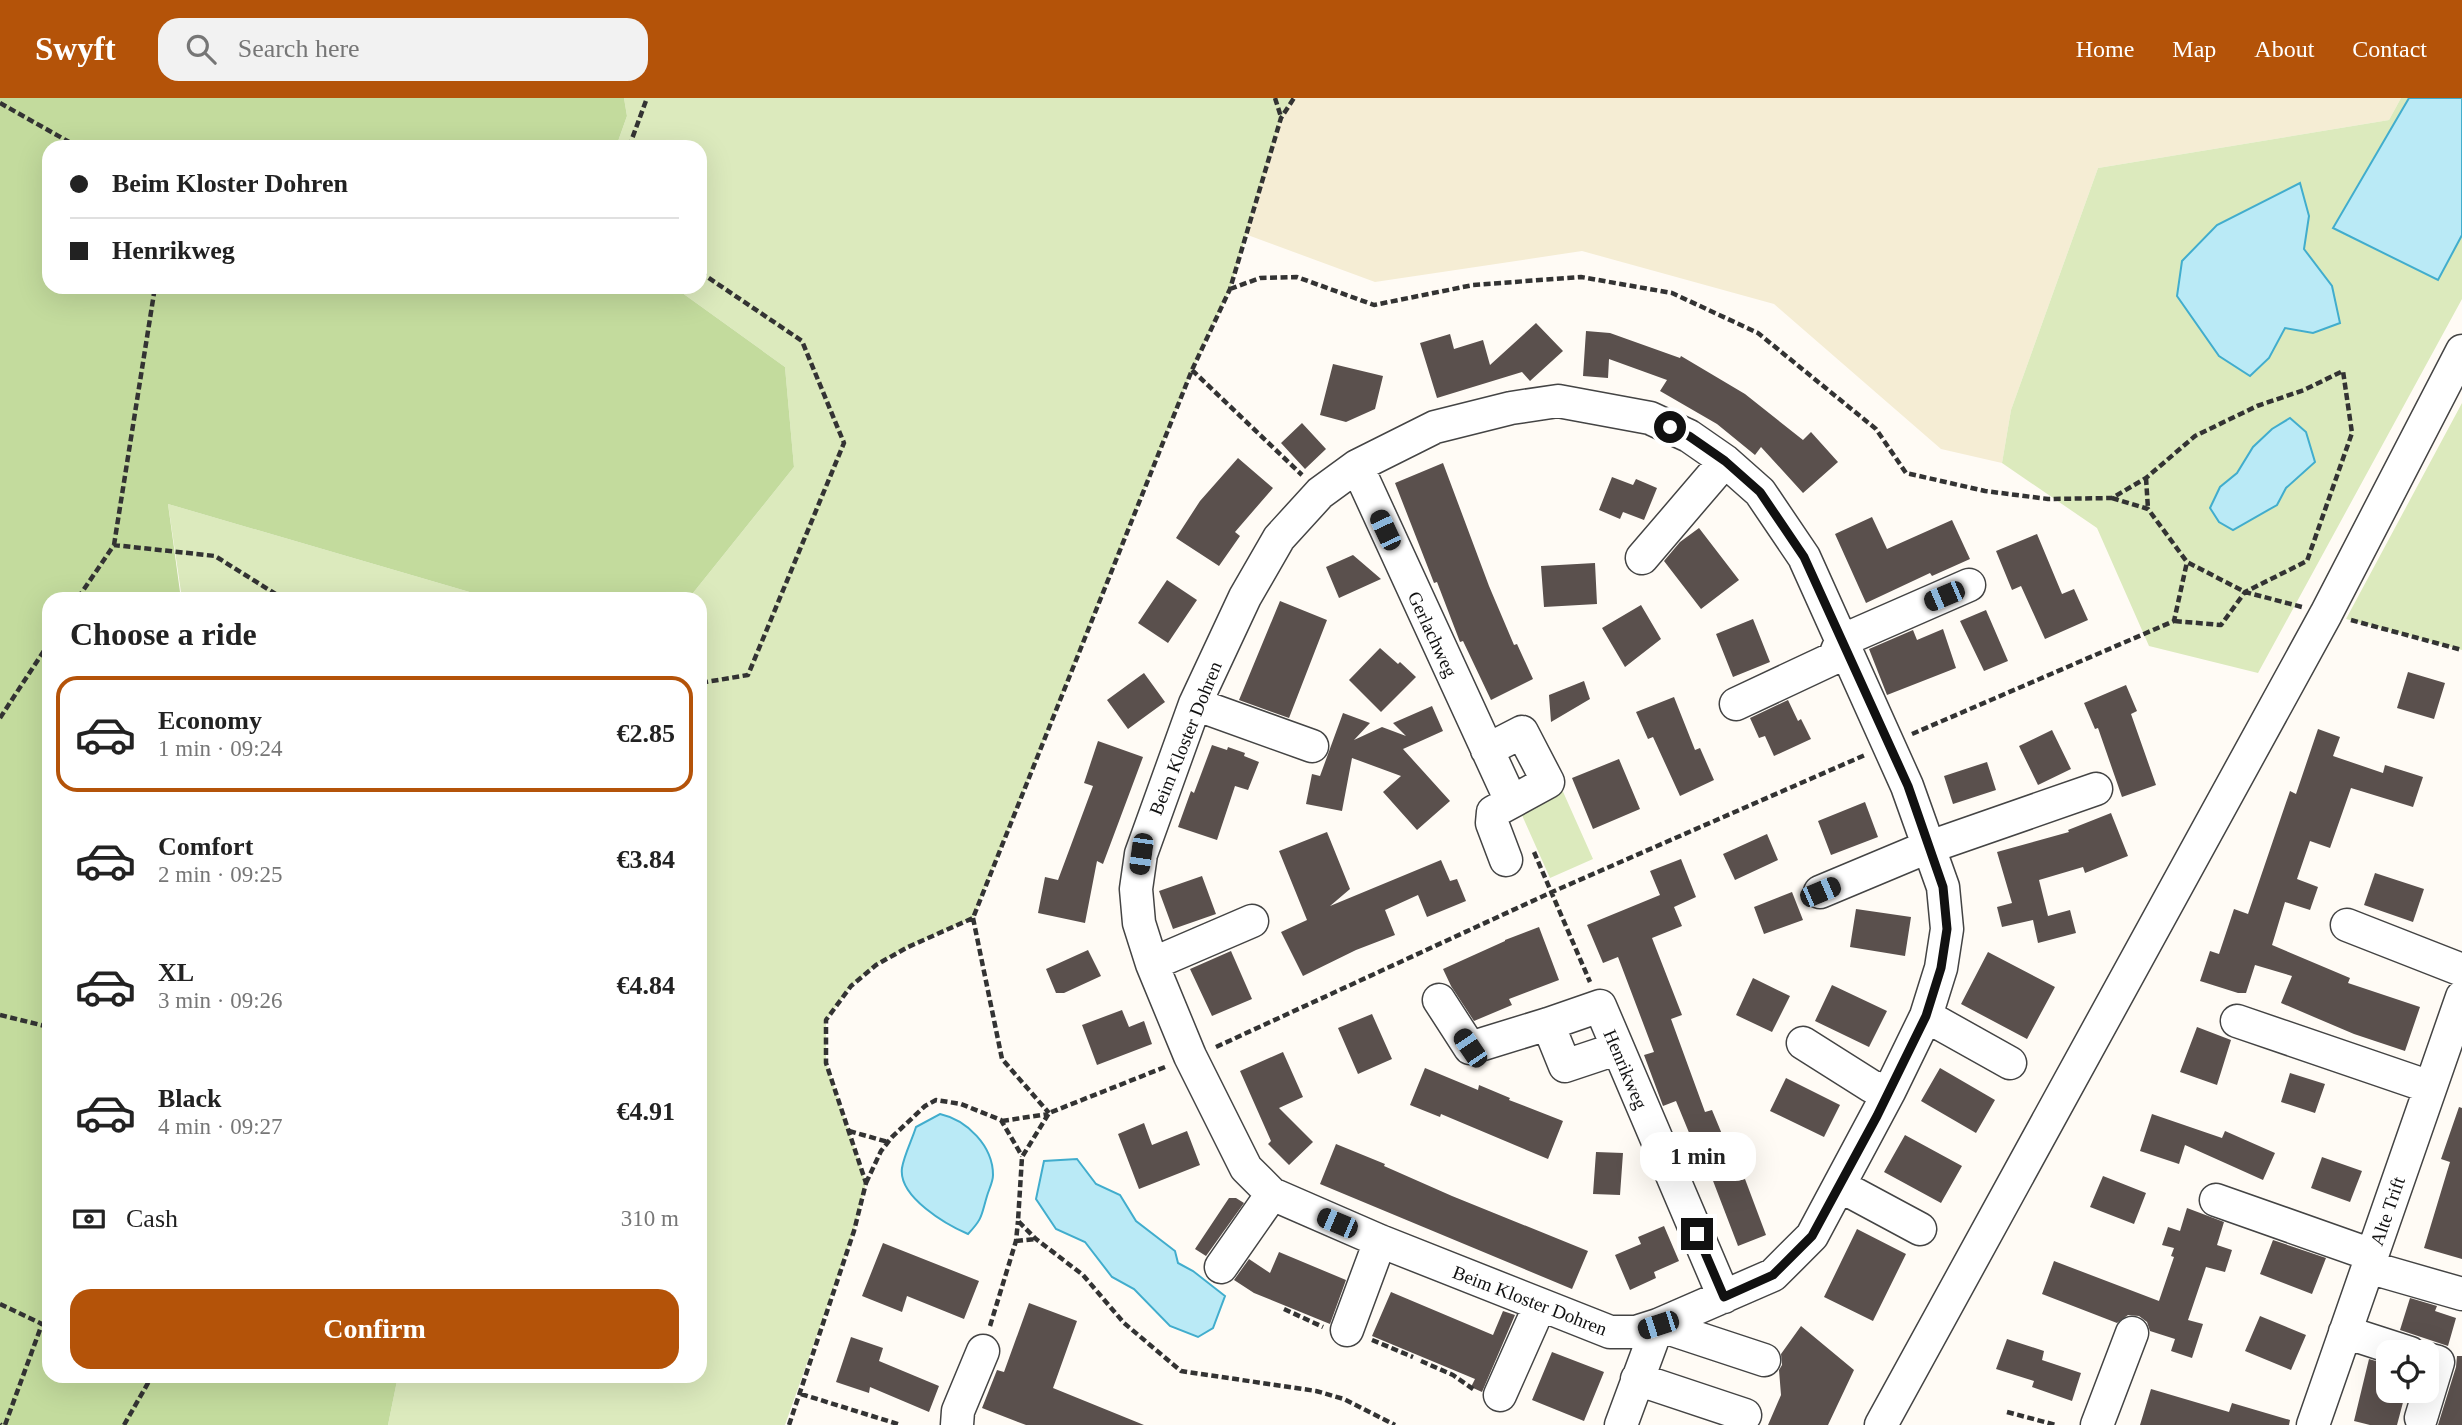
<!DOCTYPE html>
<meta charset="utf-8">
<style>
:root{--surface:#fff;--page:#f2f2f2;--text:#222;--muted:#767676;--line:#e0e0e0;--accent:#b45309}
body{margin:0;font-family:Georgia,serif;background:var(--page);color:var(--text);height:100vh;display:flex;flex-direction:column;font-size:26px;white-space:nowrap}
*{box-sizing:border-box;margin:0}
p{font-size:23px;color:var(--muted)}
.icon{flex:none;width:38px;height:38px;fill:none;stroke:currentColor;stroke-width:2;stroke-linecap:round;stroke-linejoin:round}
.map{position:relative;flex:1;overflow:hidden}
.drawer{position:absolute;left:42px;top:494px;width:665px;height:791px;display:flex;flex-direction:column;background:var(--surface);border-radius:21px;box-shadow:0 7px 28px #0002}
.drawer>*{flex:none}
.top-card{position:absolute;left:42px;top:42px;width:665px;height:154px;border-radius:21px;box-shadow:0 7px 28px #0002;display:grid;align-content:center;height:154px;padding:0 28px;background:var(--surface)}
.controls{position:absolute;left:2376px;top:1242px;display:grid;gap:14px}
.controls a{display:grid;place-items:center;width:63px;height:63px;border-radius:14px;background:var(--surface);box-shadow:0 7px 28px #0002;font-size:35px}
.end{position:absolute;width:32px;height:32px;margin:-16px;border:9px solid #111;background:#fff;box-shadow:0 0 0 4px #fff}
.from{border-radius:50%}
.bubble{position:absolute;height:49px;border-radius:21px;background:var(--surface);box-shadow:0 7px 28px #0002;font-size:23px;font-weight:700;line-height:49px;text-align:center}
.car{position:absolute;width:21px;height:42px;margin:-21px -10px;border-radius:9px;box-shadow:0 0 5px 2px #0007;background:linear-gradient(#222 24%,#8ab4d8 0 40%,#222 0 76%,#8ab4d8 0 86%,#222 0)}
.top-card b{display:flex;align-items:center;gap:24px;height:66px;font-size:26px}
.top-card b+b{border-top:2px solid var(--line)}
.top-card i{width:18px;height:18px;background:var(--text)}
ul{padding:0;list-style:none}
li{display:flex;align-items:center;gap:21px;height:116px;margin:0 14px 10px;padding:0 14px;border:4px solid transparent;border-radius:21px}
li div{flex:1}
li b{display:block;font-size:26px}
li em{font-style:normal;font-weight:700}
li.selected{border-color:var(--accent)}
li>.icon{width:63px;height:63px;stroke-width:1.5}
h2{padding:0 28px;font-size:32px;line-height:84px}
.pay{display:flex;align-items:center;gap:18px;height:77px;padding:0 28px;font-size:26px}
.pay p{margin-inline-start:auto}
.cta{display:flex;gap:14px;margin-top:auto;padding:14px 28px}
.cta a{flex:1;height:80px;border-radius:21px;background:var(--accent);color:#fff;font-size:28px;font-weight:700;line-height:80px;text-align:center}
header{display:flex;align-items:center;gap:42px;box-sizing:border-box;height:98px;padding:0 35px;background:var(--accent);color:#fff}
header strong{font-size:33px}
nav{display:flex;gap:38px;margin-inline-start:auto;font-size:24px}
.search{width:490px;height:63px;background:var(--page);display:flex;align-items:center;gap:18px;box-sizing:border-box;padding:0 24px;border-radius:21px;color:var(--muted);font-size:26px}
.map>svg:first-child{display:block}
.farmland{fill:#f5edd4}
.green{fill:#dceabd}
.forest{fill:#c3db9d}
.water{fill:#baeaf6;stroke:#41adcd;stroke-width:2}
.building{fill:#5a504d}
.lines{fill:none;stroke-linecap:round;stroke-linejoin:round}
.minor-casing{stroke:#444;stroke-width:35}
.path{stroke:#333;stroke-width:4.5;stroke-dasharray:7 3.5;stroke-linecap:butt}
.minor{stroke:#fff;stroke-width:32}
.route{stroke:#111;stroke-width:9}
.labels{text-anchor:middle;stroke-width:7;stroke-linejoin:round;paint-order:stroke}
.street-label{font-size:19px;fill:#111;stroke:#fff}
</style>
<header>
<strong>Swyft</strong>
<div class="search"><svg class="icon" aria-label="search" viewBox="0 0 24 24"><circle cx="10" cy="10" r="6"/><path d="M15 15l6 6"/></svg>Search here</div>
<nav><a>Home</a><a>Map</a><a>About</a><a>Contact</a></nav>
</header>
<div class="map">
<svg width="2462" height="1327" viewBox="0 0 2462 1327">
<rect width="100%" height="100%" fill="#fffbf5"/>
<path class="farmland" d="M1294 0H2401L2389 22 2098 70 2011 312 2002 365 1941 351 1774 206 1582 153 1375 184 1245 136 1281 20Z"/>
<path class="green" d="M624 0H1294L1281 20 1230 191 1192 272 973 820 908 849 876 867 851 888 826 922V965L866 1085 854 1133 785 1327H388L398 1278H700V500H689L794 369 785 269 674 189H700V49H616L627 18Z
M2401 0H2462V201L2258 575 2149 548 2097 430 2002 365 2011 312 2098 70 2389 22Z
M2462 305V552L2346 521Z
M168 406 490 500H192L181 494Z
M1560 687 1593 761 1550 780 1517 706Z"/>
<path class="forest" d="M0 0H624L627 18 616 49H49V189H674L785 269 794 369 689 500H490L168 406 180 494 192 500H49V1278H398L388 1327H0Z"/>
<path class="water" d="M2409 0H2462V137L2438 182 2333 130Z
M2300 85 2309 118 2304 151 2332 188 2340 225 2313 235 2285 230 2269 260 2250 278 2219 258 2177 198 2182 163 2217 127Z
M2290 320 2306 334 2315 364 2286 390 2277 407 2233 432 2219 424 2210 410 2220 389 2237 375 2253 349 2272 331Z
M940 1016C967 1022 993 1048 993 1077 993 1084 989 1091 987 1098 981 1118 983 1120 968 1136 947 1127 898 1099 902 1070 904 1057 912 1042 916 1029Z
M1077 1061 1096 1086 1120 1097 1136 1123 1175 1153 1178 1165 1193 1173 1225 1198 1213 1230 1198 1239 1170 1228 1134 1191 1112 1179 1085 1144 1056 1131 1036 1101 1044 1063Z"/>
<path class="building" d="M1536 225 1563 253 1530 283 1522 274 1437 300 1420 245 1450 236 1454 251 1483 242 1490 267Z
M1586 233 1610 235 1680 260 1681 258 1745 296 1803 342 1811 334 1838 364 1803 395 1761 349 1755 357 1717 326 1660 293 1667 282 1609 261 1608 280 1583 278Z
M1333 266 1383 278 1375 311 1346 324 1320 317Z
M1302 325 1326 351 1305 371 1281 345Z
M1238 360 1273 390 1235 434 1240 438 1219 468 1176 440 1200 403Z
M1443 365 1489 488 1514 547 1517 546 1533 581 1491 602 1463 543 1460 544 1437 484 1434 485 1395 385Z
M1612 379 1633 387 1636 381 1657 390 1644 422 1623 414 1620 421 1599 412Z
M1872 419 1887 451 1952 422 1970 461 1932 478 1930 475 1866 505 1835 436Z
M1699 430 1739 482 1701 511 1664 463 1680 444Z
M2037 436 2062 496 2074 491 2088 522 2045 541 2021 488 2012 492 1996 453Z
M1353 457 1381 481 1339 500 1326 469Z
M1595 465 1597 506 1544 509 1541 468Z
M1167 482 1197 502 1168 545 1138 525Z
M1280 503 1327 522 1289 620 1239 602Z
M1641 507 1661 541 1625 569 1602 530Z
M1986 512 2008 563 1984 573 1960 523Z
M1753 521 1770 564 1733 579 1716 536Z
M1943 531 1956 570 1887 597 1869 551 1913 532 1917 542Z
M1380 550 1398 566 1400 564 1416 579 1381 614 1349 582Z
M2408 574 2445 585 2434 621 2397 610Z
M1144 575 1165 604 1128 631 1107 602Z
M1584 583 1590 601 1551 624 1549 597Z
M2126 587 2137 613 2131 616 2156 687 2122 699 2098 630 2095 631 2084 605Z
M1674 599 1695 652 1700 650 1714 682 1680 698 1653 639 1648 641 1636 614Z
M1788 602 1798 623 1801 621 1811 641 1774 658 1765 638 1759 640 1750 620Z
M1432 608 1443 633 1403 651 1450 703 1417 732 1383 694 1401 678 1352 660 1342 713 1306 706 1312 676 1320 678 1343 615 1370 625 1354 642 1382 629 1406 638 1393 625Z
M2318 631 2340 639 2333 658 2383 675 2385 667 2423 679 2413 709 2351 690 2330 750 2310 743 2297 781 2318 789 2310 812 2285 804 2272 847 2350 880 2348 885 2420 909 2405 953 2354 936 2281 905 2292 878 2255 867 2246 895H2238L2200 883 2210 853 2219 856 2234 811 2248 816 2290 693 2296 696Z
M2052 632 2071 671 2038 687 2019 648Z
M1098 643 1143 659 1103 766 1097 763 1085 825 1038 815 1045 779 1058 782 1093 688 1084 685Z
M1212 647 1227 652 1228 649 1245 655 1244 658 1259 664 1248 692 1235 688 1217 742 1178 729 1191 693 1194 695Z
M1619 661 1640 711 1593 731 1572 680Z
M1987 664 1996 692 1953 706 1944 678Z
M1865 704 1878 739 1831 757 1818 723Z
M2111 715 2128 758 2085 775 2083 769 2039 782 2048 818 2070 812 2076 835 2038 845 2033 822 2002 829 1997 809 2012 805 1997 754 2069 734 2068 732Z
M1327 734 1350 791 1330 808 1441 762 1450 783 1457 781 1466 803 1427 819 1418 797 1385 812 1395 837 1356 852 1303 878 1281 834 1307 822 1279 753Z
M1767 736 1778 762 1735 782 1723 756Z
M1681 761 1696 799 1674 809 1682 828 1652 840 1682 917 1671 921 1705 1014 1712 1012 1741 1082 1745 1081 1766 1137 1738 1148 1710 1075 1706 1076 1676 1003 1663 1008 1644 957 1654 954 1618 859 1603 865 1587 827 1660 797 1650 773Z
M2375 775 2424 791 2413 824 2364 807Z
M1202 778 1216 816 1173 831 1159 793Z
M1792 794 1803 822 1764 836 1754 809Z
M1856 811 1911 819 1905 858 1850 849Z
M1539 829 1559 882 1509 901 1512 907 1474 923 1451 888 1443 871 1505 843V842Z
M1088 852 1101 878 1064 895H1056L1046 871Z
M1231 853 1252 901 1212 918 1190 871Z
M1988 854 2055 889 2027 941 1961 906Z
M1753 880 1790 898 1772 934 1736 917Z
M1832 887 1887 913 1869 949 1815 923Z
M1122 912 1129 929 1144 923 1152 946 1097 967 1082 927Z
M1372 916 1392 961 1358 976 1338 930Z
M2197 929 2231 942 2217 987 2180 974Z
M1283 954 1303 999 1279 1010 1313 1044 1289 1067 1268 1046 1271 1043 1240 973Z
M1425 970 1478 992 1479 987 1510 1000 1509 1002 1563 1023 1548 1061 1441 1016 1440 1019 1410 1007Z
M1940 970 1995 1002 1976 1035 1921 1003Z
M2290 975 2325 986 2315 1015 2281 1004Z
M1786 980 1840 1007 1824 1039 1770 1013Z
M2459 1009 2462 1010V1161L2424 1150 2450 1064 2441 1061Z
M2152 1016 2222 1040 2225 1033 2275 1055 2263 1082 2185 1047 2179 1066 2140 1053Z
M1144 1025 1152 1047 1187 1033 1200 1067 1139 1091 1118 1036Z
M1905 1037 1962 1068 1941 1105 1884 1074Z
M1336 1046 1385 1066 1384 1068 1452 1098 1588 1153 1572 1191 1320 1086Z
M1596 1054 1623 1055 1620 1097 1593 1096Z
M2322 1059 2362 1073 2350 1104 2311 1090Z
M2103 1078 2146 1095 2134 1126 2090 1109Z
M1229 1100H1236L1244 1105 1206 1158 1195 1151Z
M2187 1110 2224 1124 2217 1147 2232 1152 2225 1174 2206 1169 2188 1222 2203 1226 2192 1260 2171 1253 2175 1241 2150 1233 2147 1224 2139 1218 2128 1217 2117 1225 2042 1196 2054 1163 2159 1203 2174 1159 2171 1158 2174 1150 2162 1147 2168 1129 2180 1133Z
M1664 1128 1679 1163 1654 1174 1656 1180 1630 1192 1615 1157 1641 1146 1638 1139Z
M1857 1131 1906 1156 1873 1223 1824 1199Z
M2273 1142 2326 1160 2312 1196 2260 1176Z
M883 1145 979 1183 964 1221 907 1198 902 1214 862 1198Z
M1279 1154 1346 1182 1330 1226 1254 1195 1234 1182 1249 1161 1270 1175Z
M1391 1194 1493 1237 1503 1213 1515 1217 1482 1294 1471 1289 1475 1281 1372 1238Z
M2410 1200 2437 1208 2435 1213 2456 1220 2448 1248 2400 1232Z
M1029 1205 1077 1223 1053 1290 1144 1327H1026L982 1310 997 1272 1004 1274Z
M2260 1218 2306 1237 2291 1272 2245 1253Z
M1801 1228 1854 1272 1828 1327H1768L1781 1297 1779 1272 1782 1267 1781 1256Z
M851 1239 883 1250 879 1263 939 1288 929 1314 870 1289 869 1295 836 1284Z
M2007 1241 2044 1253 2042 1262 2081 1275 2072 1303 2032 1289 2034 1283 1996 1271Z
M1552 1254 1604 1274 1584 1323 1532 1302Z
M2457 1258H2462V1327H2438L2456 1269Z
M2369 1261 2389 1267V1293H2406L2397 1327H2370L2354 1323Z
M2151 1291 2229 1314 2232 1305 2290 1322 2289 1327H2140Z"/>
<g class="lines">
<g class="minor-casing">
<path id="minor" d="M1558 303 1650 320 1689 338 1725 363 1760 394 1804 459 1907 688 1943 789 1947 831 1941 870 1926 918 1889 994 1812 1138 1773 1177 1658 1227 1636 1234H1610L1380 1143 1272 1096 1246 1070 1190 958 1152 866 1139 825 1136 791 1141 756 1195 606 1245 499 1279 440 1320 395 1357 368 1435 329 1511 310Z
M1357 368 1511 703
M1642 460 1725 363
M1195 606 1312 648
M1736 606 1834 560 1841 543 1969 487
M1487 652 1522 634 1548 684 1493 714 1492 725 1506 762
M1820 794 1918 753 2096 691
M2347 827 2462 872
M1152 866 1252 823
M1439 902 1470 950 1548 926 1600 908 1724 1199
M1926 918 2010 965
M2237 923 2430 989
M1548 926 1565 968 1616 951
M1803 945 1871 988 1889 994
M1840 1088 1920 1131
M2216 1102 2372 1157
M1221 1169 1272 1096
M2368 1169 2462 1196
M1347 1232 1380 1143
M2345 1234 2410 1255
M1637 1281 1745 1317
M1500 1297 1540 1207
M2421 1320 2438 1264 2427 1261
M957 1327 958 1313 983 1253
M1621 1327 1658 1227 1764 1262
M1881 1327 2326 516 2462 253
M2097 1327 2132 1235
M2313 1327 2462 899"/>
</g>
<path class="path" d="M1275 0 1281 19
M0 5 78 49
M629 49 647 0
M700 174 802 243 844 345 748 577 700 585
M1230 191 1260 180 1297 179 1374 207 1473 187 1581 179 1672 195 1758 235 1876 331 1906 375 1985 393 2048 401 2112 400 2146 380 2195 338 2257 308 2304 292 2343 273 2352 335 2307 463 2245 494 2221 527 2174 523
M1192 272 1302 377
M2146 380 2148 411
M2112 400 2148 411 2187 464 2245 494 2302 509
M114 447 155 189
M78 500 114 447 215 458 282 500
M2351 522 2462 552
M0 620 49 545
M1912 636 2174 523 2187 464
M1534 754 1590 884
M973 820 1002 961 1049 1015
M0 917 49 929
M1216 949 1552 794 1865 657
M1165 969 1049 1015 1022 1059 1018 1123 1036 1141 1083 1177 1124 1225 1181 1273 1316 1293 1344 1301 1395 1327
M1002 1023 1048 1016
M849 1033 888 1044
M866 1085 881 1053 892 1039 925 1008 936 1002 961 1006 1001 1022 1022 1058
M1016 1143 1035 1141
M0 1206 42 1226 5 1327
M1284 1211 1323 1229
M990 1228 1016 1143 1018 1123
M1372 1242 1413 1259
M1421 1263 1453 1277 1476 1293
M801 1296 901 1327
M2007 1314 2056 1327
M0 1326 1 1327
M124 1327 152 1278
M789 1327 854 1133 866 1085 826 965V922L851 888 876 867 908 849 973 820 1192 272 1230 191 1281 20 1294 0"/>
<use href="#minor" class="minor"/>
</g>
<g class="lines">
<path class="route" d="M1670 329 1689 338 1725 363 1760 394 1804 459 1908 688 1943 789 1947 831 1941 870 1926 918 1877 1018 1812 1138 1773 1177 1724 1199 1697 1136"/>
</g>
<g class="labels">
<g class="street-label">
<text transform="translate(1433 536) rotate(65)" y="7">Gerlachweg</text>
<text transform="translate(1185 640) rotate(-68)" y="7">Beim Kloster Dohren</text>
<text transform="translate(1626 971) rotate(67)" y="7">Henrikweg</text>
<text transform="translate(2387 1113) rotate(-71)" y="7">Alte Trift</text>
<text transform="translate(1530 1202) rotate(21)" y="7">Beim Kloster Dohren</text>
</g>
</g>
</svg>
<div class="controls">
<a><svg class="icon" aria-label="locate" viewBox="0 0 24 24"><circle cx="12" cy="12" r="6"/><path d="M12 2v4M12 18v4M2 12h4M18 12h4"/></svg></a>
</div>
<i class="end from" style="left:1670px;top:329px"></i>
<i class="end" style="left:1697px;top:1136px"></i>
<div class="bubble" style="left:1640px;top:1034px;width:116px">1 min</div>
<i class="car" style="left:1385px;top:432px;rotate:335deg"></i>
<i class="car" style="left:1944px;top:498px;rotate:247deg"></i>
<i class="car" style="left:1141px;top:756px;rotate:188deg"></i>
<i class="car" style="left:1820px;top:794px;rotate:67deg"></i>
<i class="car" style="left:1470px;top:950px;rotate:326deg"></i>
<i class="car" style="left:1337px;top:1125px;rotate:293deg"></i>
<i class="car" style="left:1658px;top:1227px;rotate:252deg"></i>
<div class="top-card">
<b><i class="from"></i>Beim Kloster Dohren</b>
<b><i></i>Henrikweg</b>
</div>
<section class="drawer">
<h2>Choose a ride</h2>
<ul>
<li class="selected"><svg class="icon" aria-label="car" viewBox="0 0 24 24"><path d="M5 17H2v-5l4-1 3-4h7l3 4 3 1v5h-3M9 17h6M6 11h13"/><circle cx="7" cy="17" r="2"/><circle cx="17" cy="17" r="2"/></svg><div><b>Economy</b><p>1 min · 09:24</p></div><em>€2.85</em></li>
<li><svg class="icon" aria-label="car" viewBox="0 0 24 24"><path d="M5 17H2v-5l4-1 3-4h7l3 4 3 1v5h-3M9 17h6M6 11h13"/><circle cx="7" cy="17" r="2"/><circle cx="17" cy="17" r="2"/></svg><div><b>Comfort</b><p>2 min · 09:25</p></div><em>€3.84</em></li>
<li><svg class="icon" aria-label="car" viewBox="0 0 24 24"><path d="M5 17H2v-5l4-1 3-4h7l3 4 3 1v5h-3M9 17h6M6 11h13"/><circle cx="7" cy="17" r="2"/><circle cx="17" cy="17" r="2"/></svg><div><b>XL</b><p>3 min · 09:26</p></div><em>€4.84</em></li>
<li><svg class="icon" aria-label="car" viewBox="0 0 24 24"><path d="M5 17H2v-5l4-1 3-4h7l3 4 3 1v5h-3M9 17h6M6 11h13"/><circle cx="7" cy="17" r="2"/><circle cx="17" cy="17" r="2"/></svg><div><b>Black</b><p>4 min · 09:27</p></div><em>€4.91</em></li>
</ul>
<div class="pay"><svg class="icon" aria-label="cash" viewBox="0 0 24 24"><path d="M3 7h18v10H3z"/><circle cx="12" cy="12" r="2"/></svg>Cash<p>310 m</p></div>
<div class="cta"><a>Confirm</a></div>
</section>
</div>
